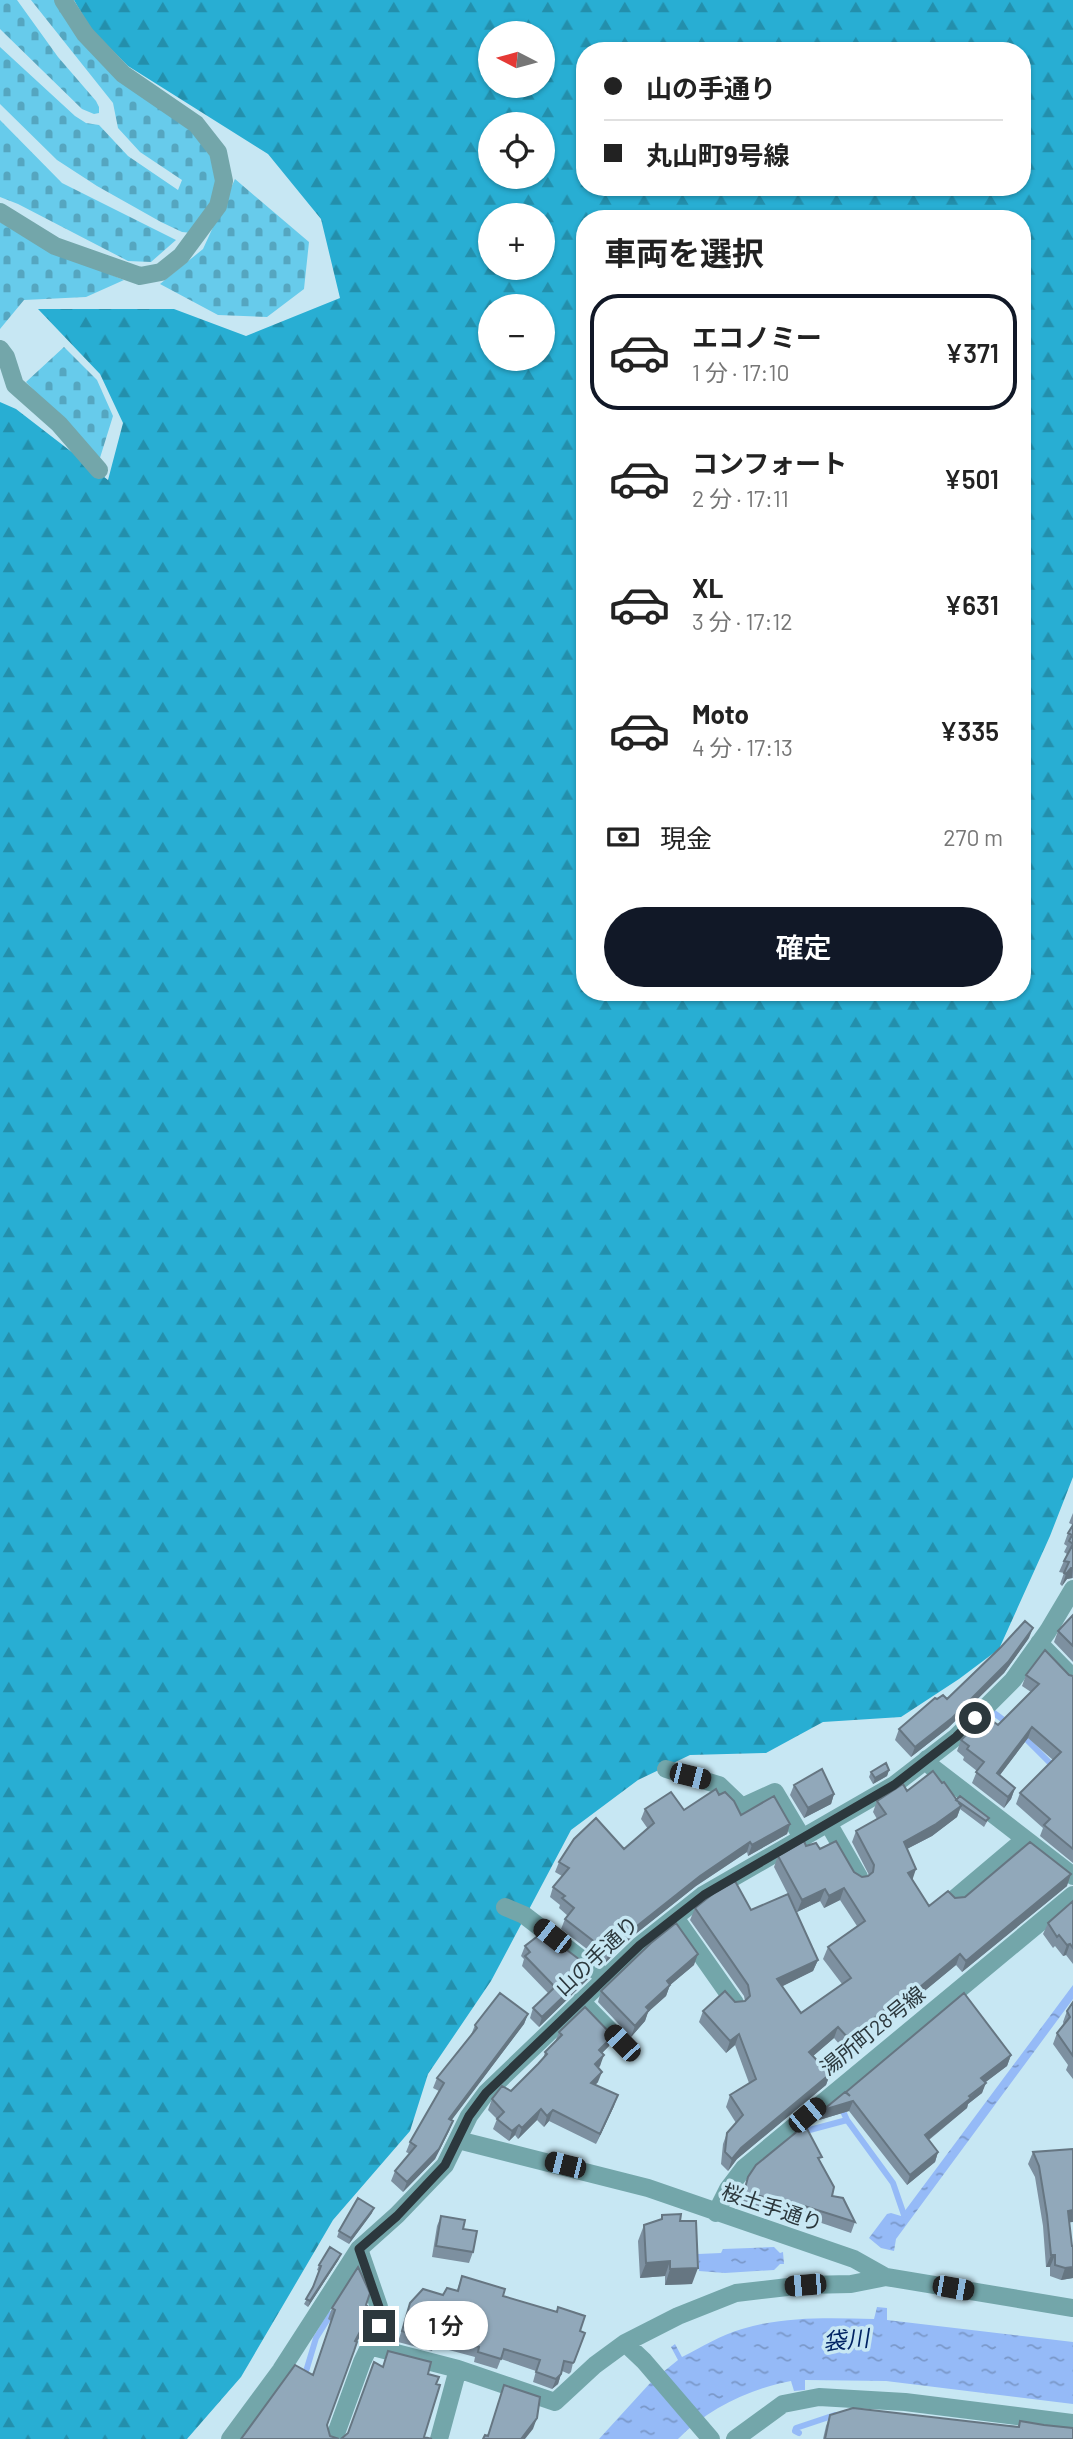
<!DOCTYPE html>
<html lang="ja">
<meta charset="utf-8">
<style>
:root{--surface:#fff;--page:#f6f6f6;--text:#222;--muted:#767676;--line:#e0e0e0;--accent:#111827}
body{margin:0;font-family:Barlow,"Noto Sans JP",sans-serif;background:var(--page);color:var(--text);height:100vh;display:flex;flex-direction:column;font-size:26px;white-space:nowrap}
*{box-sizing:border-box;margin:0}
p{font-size:23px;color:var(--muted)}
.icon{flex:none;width:38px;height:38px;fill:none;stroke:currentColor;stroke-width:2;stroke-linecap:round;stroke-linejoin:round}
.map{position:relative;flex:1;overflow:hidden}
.panel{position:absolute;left:576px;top:210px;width:455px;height:791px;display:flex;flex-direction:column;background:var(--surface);border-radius:28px;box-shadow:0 2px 5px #0004}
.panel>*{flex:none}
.top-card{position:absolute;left:576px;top:42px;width:455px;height:154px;border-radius:28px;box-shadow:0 2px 5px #0004;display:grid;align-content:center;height:154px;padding:0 28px;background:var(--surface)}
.needle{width:46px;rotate:276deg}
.fabs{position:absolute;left:478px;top:21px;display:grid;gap:14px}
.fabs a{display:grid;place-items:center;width:77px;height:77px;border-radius:50%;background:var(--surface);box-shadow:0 2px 5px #0004;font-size:35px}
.end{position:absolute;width:32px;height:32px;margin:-16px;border:9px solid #2c383d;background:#fff;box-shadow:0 0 0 4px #fff}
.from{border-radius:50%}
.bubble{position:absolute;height:49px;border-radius:24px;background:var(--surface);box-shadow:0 2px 5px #0004;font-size:23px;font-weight:600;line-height:49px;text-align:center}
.car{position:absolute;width:21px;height:42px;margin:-21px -10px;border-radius:9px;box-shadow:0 0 5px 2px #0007;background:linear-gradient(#222 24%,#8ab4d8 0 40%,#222 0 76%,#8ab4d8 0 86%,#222 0)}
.top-card b{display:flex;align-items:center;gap:24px;height:66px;font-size:26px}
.top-card b+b{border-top:2px solid var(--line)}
.top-card i{width:18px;height:18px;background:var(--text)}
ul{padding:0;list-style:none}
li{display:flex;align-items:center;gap:21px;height:116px;margin:0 14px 10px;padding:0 14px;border:4px solid transparent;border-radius:28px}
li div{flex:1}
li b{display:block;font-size:26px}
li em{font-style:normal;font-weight:600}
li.active{border-color:var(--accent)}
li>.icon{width:63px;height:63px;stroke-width:1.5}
h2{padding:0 28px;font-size:32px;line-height:84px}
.pay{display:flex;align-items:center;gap:18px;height:77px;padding:0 28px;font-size:26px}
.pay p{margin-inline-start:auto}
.action{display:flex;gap:14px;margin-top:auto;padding:14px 28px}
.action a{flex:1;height:80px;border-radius:42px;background:var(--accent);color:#fff;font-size:28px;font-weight:600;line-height:80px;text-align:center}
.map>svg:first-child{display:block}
.forest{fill:url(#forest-firs);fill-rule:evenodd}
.cemetery{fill:url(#cemetery-stones)}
.water{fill:url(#water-ripples)}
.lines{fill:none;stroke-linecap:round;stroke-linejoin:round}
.stream{stroke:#95baf7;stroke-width:6}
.minor{stroke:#73a6aa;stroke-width:18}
.wall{fill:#7d90a0}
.shaded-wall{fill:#667682}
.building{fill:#91a8ba;stroke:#667682;stroke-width:2}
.route{stroke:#2c383d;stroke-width:9}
.labels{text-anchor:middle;stroke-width:7;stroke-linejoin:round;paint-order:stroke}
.street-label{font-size:21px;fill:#2c383d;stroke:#c7e7f3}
.water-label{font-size:23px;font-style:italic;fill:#002363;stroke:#c7e7f3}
</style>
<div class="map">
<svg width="1073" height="2439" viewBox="0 0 1073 2439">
<defs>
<pattern id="forest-firs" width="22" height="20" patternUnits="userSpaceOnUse" patternTransform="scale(1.75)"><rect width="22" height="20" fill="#28aed3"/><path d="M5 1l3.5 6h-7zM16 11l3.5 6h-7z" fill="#238fac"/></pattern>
<pattern id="cemetery-stones" width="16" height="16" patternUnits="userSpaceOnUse" patternTransform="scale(1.75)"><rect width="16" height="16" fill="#67cbeb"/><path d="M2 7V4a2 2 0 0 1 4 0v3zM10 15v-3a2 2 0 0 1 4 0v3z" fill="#55a6c0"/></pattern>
<pattern id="water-ripples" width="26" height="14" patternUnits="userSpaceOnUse" patternTransform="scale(1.75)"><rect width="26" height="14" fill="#95baf7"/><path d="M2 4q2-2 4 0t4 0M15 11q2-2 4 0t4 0" fill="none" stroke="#7a98c9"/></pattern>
</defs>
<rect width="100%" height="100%" fill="#c7e7f3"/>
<path class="forest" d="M74 0H1073V1477L1050 1536 999 1649 959 1679 901 1717 823 1722 766 1753 690 1755 638 1780 571 1830 491 1981 428 2074 410 2131 333 2220 241 2377 187 2439H0V402L16 409 108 480 123 423 100 374 38 309H174L246 336 340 298 321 219 268 154 128 66 90 28ZM490 33H542V86H490ZM584 51H1022V187H584ZM490 124H542V177H490ZM490 215H542V268H490ZM584 219H1022V992H584ZM490 306H542V359H490Z"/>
<path class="cemetery" d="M0 0H17L58 57 96 101 99 107V113L94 114 82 109 0 29Z
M31 0H55L197 133 212 151 216 173 214 199 192 233 182 232 161 222 97 186 57 160 0 104V47L75 116 86 123 99 125 128 156 178 190 182 180 140 152 118 128 113 103Z
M0 120 62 183 176 240 151 262 128 261 18 204 0 197Z
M235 179 309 242 304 289 267 317 218 315 160 284 203 249Z
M0 222 47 249 124 280 86 297 24 300 0 329Z
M64 347 97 380 113 416 99 461 26 382Z"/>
<path class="water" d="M1073 1985V1999L896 2239 894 2251 881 2248 869 2238 887 2214 891 2213 901 2216Z
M774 2247 780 2253 783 2252 784 2264H780L774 2270 725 2273 699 2271 698 2254 721 2253 723 2249Z
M877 2307 887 2308V2320L1073 2342V2404L886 2381 805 2380V2390L794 2391 791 2381C749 2389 708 2409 678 2439H599L652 2381 678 2360 671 2347 675 2344 682 2357C702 2347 721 2335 742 2329 785 2316 830 2318 874 2319Z"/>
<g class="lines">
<path class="stream" d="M994 1713 1009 1724
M1023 1736 1055 1768
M841 2107 847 2120 893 2183 904 2215
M802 2132 847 2120
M304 2378 316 2338 331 2314
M799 2433 795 2431 796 2428 835 2415"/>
<path class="minor" d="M0 212 55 246 140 276 161 272 181 256 218 206 224 181 218 152 196 124 123 74 85 34 63 0
M0 349 6 357 15 385 59 424 99 470
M1039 1643 1073 1678
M927 1759 932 1767 1073 1876
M666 1769 719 1785 742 1807 775 1792 803 1839
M828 1823 859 1877
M954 1899 1025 1839
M505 1907 524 1915 606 1978
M676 1919 735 2003
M581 2001 622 2043
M458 2140 648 2188 854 2259 886 2277 1073 2308
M716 2213 728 2189 744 2168 1073 1895
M369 2346 458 2369 439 2439
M458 2369 555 2402 595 2365 625 2343
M230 2439 281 2370 359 2249 397 2215 445 2165 469 2116 486 2093 640 1945 703 1895 894 1785 956 1737 1013 1680 1048 1631 1073 1589
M334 2439 362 2362 379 2326V2307L359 2249
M711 2439 644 2361 625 2343 678 2316 736 2293 805 2285 851 2284 886 2277
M735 2439 783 2404 819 2397 905 2402 1073 2423"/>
</g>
<path class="wall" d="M1073 1513V1525L1069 1523Z
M1073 1525V1578L1067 1579 1062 1586 1060 1584 1064 1573 1059 1572 1067 1554 1064 1552 1067 1546 1064 1544 1068 1533Z
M1073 1615V1662L1054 1642 1058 1631Z
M1029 1638 1004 1673 948 1728 911 1757 895 1740 899 1729 937 1699H947Z
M1026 1675H1069L1073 1676V1863L1040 1836 1043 1828 1016 1804 1020 1793 1053 1760 1028 1738 1000 1775 1015 1788 1011 1799 1004 1808 972 1783 977 1771 963 1760 964 1757 957 1751 961 1740 998 1725 1031 1692 1022 1686Z
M889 1770 887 1776 873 1784 869 1777 871 1772Z
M942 1783 957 1800 989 1818 984 1827 960 1809 957 1817 932 1836 907 1849 913 1880 929 1906 955 1898 1067 1886 962 1972 956 1965 893 2017 890 2014 845 2051 834 2038 813 2056 830 2074 826 2085 737 2159 728 2171 721 2164 723 2144 727 2133 736 2123 726 2107 730 2095 749 2083 735 2045 726 2053 699 2022 703 2011 735 2002 745 2001 744 1996 690 1920 695 1908 751 1910 818 1960 813 1971 782 1986 801 2013 842 1984 823 1959 828 1947 857 1926 840 1900 824 1908 820 1901 797 1912 774 1867 778 1856 806 1846 820 1849 862 1877 868 1876 869 1875 852 1842 856 1831 877 1819 873 1812 877 1801 907 1791Z
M794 1785 834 1794 831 1804 804 1818 790 1795Z
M719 1795 741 1815 790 1824 787 1834 748 1856 747 1852 696 1886 633 1936 605 1963 561 1929 565 1919 568 1916 559 1908 560 1905 550 1897 553 1887 562 1876 555 1872 559 1862 624 1849 648 1829 641 1819 645 1809 684 1810Z
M1073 1901V1964L1066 1955 1063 1956 1055 1946 1053 1948 1043 1934 1048 1923Z
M525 1946 588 1979 539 2027 530 2018 533 2008 548 1993 522 1966 524 1959 521 1956Z
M694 1965 670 1985 666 1996 648 2012 645 2021 631 2037 598 2002 601 1991Z
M1073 2002V2079L1066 2070 1068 2065 1053 2044 1057 2033 1064 2025 1063 2022 1067 2011Z
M528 2014 524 2024 451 2120 453 2121 449 2131 435 2159 403 2192 391 2181 395 2171 410 2154 406 2152 410 2142 439 2091 433 2088 437 2078 471 2035 475 2025Z
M559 2032 609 2046 602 2053 600 2066 598 2068V2082L595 2085 614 2106 596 2144 549 2121 544 2127 537 2120 518 2139 515 2135 509 2141 493 2129 497 2119 488 2110 492 2099 511 2091 543 2059 545 2052 555 2042Z
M1011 2055 1007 2066 985 2082 982 2093 968 2104 967 2108 929 2140 938 2152 935 2162 907 2185 849 2111 819 2120 823 2110Z
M1073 2149V2222H1069L1072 2246H1073V2278L1061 2280 1050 2276V2267H1046L1043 2226 1035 2177 1028 2164 1033 2152Z
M820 2162 832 2196 855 2222 851 2233 789 2212 788 2214 740 2203 748 2177Z
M372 2213 349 2244 337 2237 339 2231Z
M662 2215 680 2221 692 2284 665 2285V2276L640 2278 638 2241 644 2225 661 2219Z
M441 2216 463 2229 473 2252 469 2263 432 2257 437 2226Z
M339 2259 308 2307 304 2304 313 2288 319 2271 317 2270 319 2265Z
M462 2276 503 2296 580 2331 571 2372 569 2374 562 2371 558 2384 552 2389 533 2382 536 2371 501 2359 497 2369 474 2362 475 2357 434 2346 432 2351 398 2342 410 2303 443 2295 457 2290Z
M366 2305 371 2311 368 2322 357 2342 241 2439 313 2375 331 2321 328 2319 332 2308Z
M830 2415 1018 2426 1020 2421 1044 2425 1073 2439H823L826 2426Z"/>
<path class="shaded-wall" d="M1071 1568H1073L1072 1578 1067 1579 1062 1586 1066 1574Z
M1033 1628 1029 1638 1004 1673 948 1728 911 1757 915 1747Z
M1032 1727 1028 1738 993 1784 997 1773Z
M889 1770 887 1776 873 1784 875 1778Z
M1015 1788 1011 1799 1004 1808 1008 1797Z
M834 1794 831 1804 804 1818 808 1808Z
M961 1806 957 1817 932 1836 899 1853 904 1842Z
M790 1824 787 1834 748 1856 752 1845Z
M750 1842 747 1852 696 1886 633 1936 605 1963 609 1953 637 1926 700 1876Z
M916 1869 912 1881 908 1873Z
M1071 1874 1067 1886 962 1972 966 1961Z
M844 1888 840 1900 824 1908 829 1896Z
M825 1889 820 1901 797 1912 802 1900Z
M1070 1944 1066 1955 1063 1956 1067 1945Z
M698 1954 694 1965 663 1991 667 1981Z
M960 1954 956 1965 893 2017 897 2006Z
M818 1960 813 1971 773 1991 777 1979Z
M592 1969 588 1979 539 2027 542 2017Z
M670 1985 666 1996 648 2012 645 2021 631 2037 635 2026 646 2007Z
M894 2002 890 2014 845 2051 849 2039Z
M528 2014 524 2024 445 2129 449 2119Z
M838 2027 834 2038 805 2063 809 2052Z
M739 2034 735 2045 726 2053 730 2041Z
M613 2036 609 2046 595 2060 599 2050Z
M604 2055 600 2066 591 2075 595 2064Z
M1011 2055 1007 2066 978 2088 981 2078Z
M602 2072 598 2082 587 2093 591 2083Z
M830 2074 826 2085 737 2159 728 2171 732 2159 741 2148Z
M986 2083 982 2093 968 2104 967 2108 922 2145 925 2135Z
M618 2095 614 2106 596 2144 600 2134Z
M853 2101 849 2111 819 2120 823 2110Z
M541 2109 537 2120 518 2139 522 2128Z
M553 2110 549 2121 544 2127 547 2116Z
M453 2121 449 2131 435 2159 403 2192 407 2182Z
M519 2125 515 2135 509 2141 512 2131Z
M938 2152 935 2162 907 2185 910 2175Z
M374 2208 372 2213 349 2244 351 2238Z
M1073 2210V2222L1064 2223 1068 2211Z
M341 2254 339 2259 308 2307 310 2301Z
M1051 2255H1055L1050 2267H1046Z
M670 2261 665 2276 640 2278 646 2263Z
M1073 2267V2278L1061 2280 1065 2268Z
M698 2268 692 2284 665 2285 670 2269Z
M371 2311 368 2322 351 2352 355 2341Z
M561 2374 558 2384 552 2389 556 2379Z
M537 2418 533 2429 525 2439H521Z"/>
<path class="building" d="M1073 1525V1544L1069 1541 1072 1535 1068 1533Z
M1073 1544V1568H1071L1066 1574 1064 1573 1069 1562 1064 1561Z
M1073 1615V1646L1058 1631Z
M1025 1621 1033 1628 1008 1662 952 1718 915 1747 899 1729 935 1698 937 1699 943 1695 947 1699 1001 1647Z
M1045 1650 1069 1675 1073 1676V1849L1044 1825 1050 1819 1020 1793 1061 1752 1032 1727 997 1773 1015 1788 1008 1797 976 1772 984 1762 967 1749 969 1746 961 1740 986 1716 998 1725 1039 1684 1026 1675Z
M886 1763 889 1770 875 1778 871 1772Z
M822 1769 834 1794 808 1808 794 1785Z
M933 1771 942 1783 944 1782 961 1806 936 1824 904 1842 916 1869 908 1873 929 1906 948 1891 955 1898 965 1897 1030 1842 1071 1874 966 1961 960 1954 897 2006 894 2002 849 2039 838 2027 809 2052 830 2074 741 2148 732 2159 725 2152 727 2133 743 2115 730 2095 756 2079 739 2034 730 2041 703 2011 725 1991 735 2002 745 2001 750 1996 748 1985 695 1908 714 1893 735 1881 751 1910 788 1894 818 1960 777 1979 801 2013 851 1978 828 1947 865 1921 844 1888 829 1896 825 1889 802 1900 778 1856 804 1841 806 1846 816 1843 820 1849 836 1841 854 1872 862 1877 868 1876 873 1872 874 1865 856 1831 886 1814 877 1801 903 1784 907 1791Z
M716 1789 719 1795 725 1792 734 1801 741 1815 774 1796 790 1824 752 1845 750 1842 700 1876 637 1926 609 1953 565 1919 574 1908 562 1898 565 1896 553 1887 569 1868 559 1862 574 1839 596 1818 624 1849 654 1823 645 1809 671 1792 684 1810Z
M960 1796 989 1818 986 1821 956 1800Z
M1073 1901V1948L1070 1944 1067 1945 1059 1935 1057 1937 1048 1923Z
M676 1923 698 1954 667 1981 670 1985 646 2007 649 2010 635 2026 601 1991 651 1943Z
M543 1932 592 1969 542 2017 533 2008 555 1987 525 1956 530 1952 525 1946Z
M500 1993 528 2014 449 2119 453 2121 439 2149 407 2182 395 2171 416 2146 410 2142 444 2083 437 2078 477 2028 475 2025Z
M964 1993 1011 2055 981 2078 986 2083 969 2096 971 2098 925 2135 938 2152 910 2175 853 2101 823 2110 845 2092 850 2096 846 2092Z
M1073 2002V2056L1057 2033 1070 2017 1067 2011Z
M585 2007 613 2036 599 2050 604 2055 595 2064 602 2072 591 2083 618 2095 600 2134 553 2110 547 2116 541 2109 522 2128 519 2125 512 2131 497 2119 504 2112 492 2099 502 2086 511 2091 538 2064 547 2054 545 2052 562 2035 559 2032Z
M805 2125 822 2157 818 2158 834 2187 832 2196 843 2198 855 2222 792 2202V2204L744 2192 748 2177 756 2165Z
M1073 2149V2210L1068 2211 1072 2246H1073V2267L1065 2268 1055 2265V2255H1051L1047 2215 1039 2166 1033 2152Z
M358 2198 374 2208 351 2238 339 2231Z
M681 2214 680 2221H696L698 2268 670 2269V2261L646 2263 644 2225 662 2219V2215Z
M441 2216 465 2220 463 2229 477 2231 473 2252 436 2246Z
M330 2247 341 2254 310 2301 306 2299 313 2287 321 2266 319 2265Z
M358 2267 370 2293 366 2305 371 2309V2311L355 2341 357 2342 354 2351 327 2425 330 2436 339 2439H241L295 2365 313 2375 335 2310 332 2308Z
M462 2276 505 2289 503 2296 557 2312 558 2307 585 2316 580 2331 585 2333 574 2362 573 2363 564 2361 561 2374 556 2379 536 2372 540 2360 504 2349 501 2359 478 2352 479 2347 437 2336 436 2340 402 2331 410 2303 423 2289 443 2295 447 2288 458 2291Z
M388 2351 431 2362 428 2374 439 2377 436 2384 440 2385 424 2437 432 2439H341L348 2433 374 2362 383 2367Z
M504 2385 540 2397 537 2418 521 2439H483L485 2435 488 2436Z
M853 2408 1019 2427 1020 2421 1044 2425 1073 2428V2439H825L830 2415Z"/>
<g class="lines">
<path class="route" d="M379 2326V2307L359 2249 397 2216 445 2165 469 2116 486 2093 640 1945 704 1895 894 1785 956 1737 975 1718"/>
</g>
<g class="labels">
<g class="street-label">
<text transform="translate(597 1956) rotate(-43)" y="7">山の手通り</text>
<text transform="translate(873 2031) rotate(-39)" y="7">湯所町28号線</text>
<text transform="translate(772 2208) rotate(19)" y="7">桜土手通り</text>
</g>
<g class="water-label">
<text transform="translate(846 2340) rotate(-5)" y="8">袋川</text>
</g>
</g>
</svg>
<div class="fabs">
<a><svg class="needle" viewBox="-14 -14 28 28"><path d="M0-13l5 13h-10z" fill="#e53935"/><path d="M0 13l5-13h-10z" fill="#767676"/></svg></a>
<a><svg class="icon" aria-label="locate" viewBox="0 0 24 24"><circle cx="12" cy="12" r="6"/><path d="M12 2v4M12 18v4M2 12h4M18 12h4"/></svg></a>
<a>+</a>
<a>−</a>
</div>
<i class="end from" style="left:975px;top:1718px"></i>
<i class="end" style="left:379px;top:2326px"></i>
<div class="bubble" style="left:404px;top:2301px;width:84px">1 分</div>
<i class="car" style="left:690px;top:1776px;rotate:104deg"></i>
<i class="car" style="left:552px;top:1936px;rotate:308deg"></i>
<i class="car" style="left:622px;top:2043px;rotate:316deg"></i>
<i class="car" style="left:807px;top:2115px;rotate:50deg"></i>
<i class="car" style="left:565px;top:2165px;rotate:284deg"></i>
<i class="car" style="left:805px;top:2285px;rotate:265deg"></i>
<i class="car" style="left:953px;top:2288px;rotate:100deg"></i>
<div class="top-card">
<b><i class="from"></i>山の手通り</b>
<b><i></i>丸山町9号線</b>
</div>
<section class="panel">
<h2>車両を選択</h2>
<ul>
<li class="active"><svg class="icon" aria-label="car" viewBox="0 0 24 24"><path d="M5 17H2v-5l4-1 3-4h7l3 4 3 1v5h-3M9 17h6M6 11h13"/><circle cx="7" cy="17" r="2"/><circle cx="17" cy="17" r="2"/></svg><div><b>エコノミー</b><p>1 分 · 17:10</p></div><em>¥371</em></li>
<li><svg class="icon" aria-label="car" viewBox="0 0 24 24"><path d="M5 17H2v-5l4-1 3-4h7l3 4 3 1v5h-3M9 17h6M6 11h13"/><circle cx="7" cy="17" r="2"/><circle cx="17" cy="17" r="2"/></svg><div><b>コンフォート</b><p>2 分 · 17:11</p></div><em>¥501</em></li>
<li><svg class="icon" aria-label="car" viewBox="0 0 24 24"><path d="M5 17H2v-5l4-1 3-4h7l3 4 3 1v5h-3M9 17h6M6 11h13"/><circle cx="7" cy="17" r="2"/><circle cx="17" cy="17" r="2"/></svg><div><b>XL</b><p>3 分 · 17:12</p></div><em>¥631</em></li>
<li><svg class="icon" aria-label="car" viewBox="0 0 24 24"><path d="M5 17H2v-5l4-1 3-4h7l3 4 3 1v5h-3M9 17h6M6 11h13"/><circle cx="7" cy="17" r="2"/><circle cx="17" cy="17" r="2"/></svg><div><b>Moto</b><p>4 分 · 17:13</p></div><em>¥335</em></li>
</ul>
<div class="pay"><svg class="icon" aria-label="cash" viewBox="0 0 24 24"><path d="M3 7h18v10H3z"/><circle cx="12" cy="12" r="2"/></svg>現金<p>270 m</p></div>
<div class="action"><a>確定</a></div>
</section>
</div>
